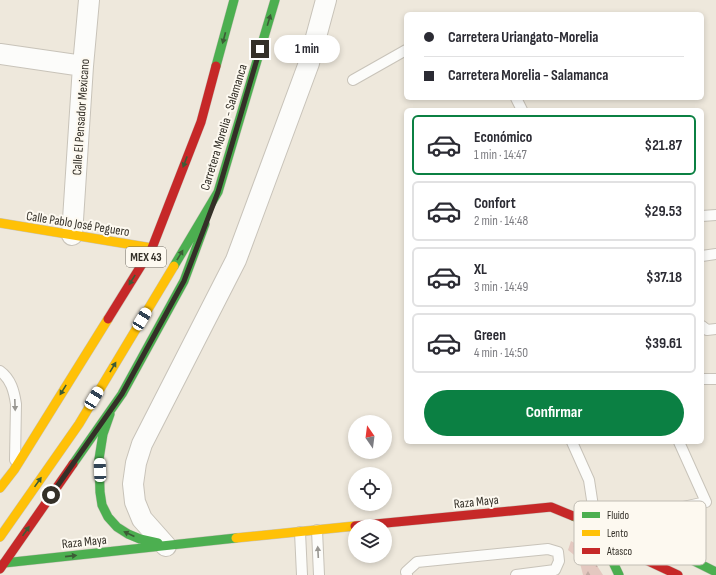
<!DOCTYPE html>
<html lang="es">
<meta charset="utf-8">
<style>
:root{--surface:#fff;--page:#f7f7f7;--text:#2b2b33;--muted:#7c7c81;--line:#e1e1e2;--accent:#0b8043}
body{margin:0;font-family:"Sofia Sans Condensed",sans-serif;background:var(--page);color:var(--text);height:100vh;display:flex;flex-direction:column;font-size:15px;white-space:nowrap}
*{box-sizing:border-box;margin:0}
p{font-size:13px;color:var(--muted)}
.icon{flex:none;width:22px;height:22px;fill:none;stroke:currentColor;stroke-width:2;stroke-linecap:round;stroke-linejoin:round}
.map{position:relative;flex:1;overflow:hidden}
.drawer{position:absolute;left:404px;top:108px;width:300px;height:336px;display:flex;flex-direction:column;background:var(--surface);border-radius:6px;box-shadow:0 2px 6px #0003}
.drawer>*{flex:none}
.guide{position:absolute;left:404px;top:12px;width:300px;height:88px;border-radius:6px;box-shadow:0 2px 6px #0003;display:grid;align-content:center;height:88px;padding:0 20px;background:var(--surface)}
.needle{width:26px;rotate:346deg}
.tools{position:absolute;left:348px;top:415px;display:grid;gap:8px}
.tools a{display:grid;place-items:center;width:44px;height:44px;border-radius:50%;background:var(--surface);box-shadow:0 2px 6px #0003;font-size:20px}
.end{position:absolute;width:18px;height:18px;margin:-9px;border:5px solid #343028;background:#fff;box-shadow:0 0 0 2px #fff}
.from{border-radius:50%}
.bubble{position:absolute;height:28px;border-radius:14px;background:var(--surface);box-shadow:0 2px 6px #0003;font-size:13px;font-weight:700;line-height:28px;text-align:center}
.car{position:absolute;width:12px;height:24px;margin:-12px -6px;border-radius:5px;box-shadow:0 0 3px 1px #0007;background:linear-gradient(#fff 24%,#345 0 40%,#fff 0 76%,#345 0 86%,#fff 0)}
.guide b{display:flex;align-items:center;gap:14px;height:38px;font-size:15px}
.guide b+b{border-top:1px solid var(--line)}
.guide i{width:10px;height:10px;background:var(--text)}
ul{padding:7px 0 0;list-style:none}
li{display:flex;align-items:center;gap:12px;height:60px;margin:0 8px 6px;padding:0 12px;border:2px solid var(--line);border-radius:6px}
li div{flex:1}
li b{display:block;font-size:15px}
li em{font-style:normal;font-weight:700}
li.selected{border-color:var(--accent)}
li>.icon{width:36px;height:36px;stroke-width:1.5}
.primary-button{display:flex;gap:8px;margin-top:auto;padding:8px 20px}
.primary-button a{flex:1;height:46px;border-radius:24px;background:var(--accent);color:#fff;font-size:16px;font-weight:700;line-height:46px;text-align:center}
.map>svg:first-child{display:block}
.forest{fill:url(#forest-firs)}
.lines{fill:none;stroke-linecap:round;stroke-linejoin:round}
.lane-casing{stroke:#c8c3b9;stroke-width:12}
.street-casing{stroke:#c8c3b9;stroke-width:22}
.fast-casing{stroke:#c8c3b9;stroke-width:10}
.slow-casing{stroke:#c8c3b9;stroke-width:10}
.jam-casing{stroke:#c8c3b9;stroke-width:10}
.lane{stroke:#fcfcfa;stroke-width:10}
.street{stroke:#fcfcfa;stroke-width:20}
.fast{stroke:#4caf50;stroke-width:9}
.slow{stroke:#ffc107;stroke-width:9}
.jam{stroke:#c62828;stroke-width:9}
.oneway{fill:#3c5c36}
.oneway2{fill:#989691}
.route{stroke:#343028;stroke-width:5}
.labels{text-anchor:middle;stroke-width:4;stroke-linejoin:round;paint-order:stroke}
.shield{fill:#fdf9f0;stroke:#706c64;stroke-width:1}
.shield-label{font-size:12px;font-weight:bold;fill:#343028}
.street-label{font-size:13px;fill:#343028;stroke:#fdf9f0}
.key{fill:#fdf9f0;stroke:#c1bdb4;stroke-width:1}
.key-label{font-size:11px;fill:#343028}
</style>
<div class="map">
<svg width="716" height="575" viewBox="0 0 716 575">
<defs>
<pattern id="forest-firs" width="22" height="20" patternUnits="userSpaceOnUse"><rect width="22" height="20" fill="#e4c8c0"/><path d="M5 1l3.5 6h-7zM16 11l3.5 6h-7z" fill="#c4aca5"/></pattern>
</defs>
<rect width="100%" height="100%" fill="#eee8dc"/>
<path class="forest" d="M571 541 587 550 603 575H583L579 559 568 550Z"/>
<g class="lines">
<g class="lane-casing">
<path id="lane" d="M353 80 406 50
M516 98 522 110
M702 216 716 215
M702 256 716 254
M702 326 707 330 716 329
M0 371C11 379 14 391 16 404L15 460
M702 379H716
M572 442 589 480 596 526 706 502 679 442
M317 530 319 575
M300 532 302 575
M407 575 406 572 417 562 548 549 558 552 559 561 555 570 516 575"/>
</g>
<g class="street-casing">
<path id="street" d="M0 54 83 66
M72 235 83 66 89 0
M166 546 142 519 135 502 133 484 136 463 142 444 236 260 309 63 326 0"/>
</g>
<g class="fast-casing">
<path id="fast" d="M216 66 234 0
M174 266 218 192 275 0
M110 414 103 434 99 459 100 492 102 505 108 517 117 527 128 534 140 539 158 543
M73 464 122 394 184 281 205 224
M573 516 596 526 652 540 716 572
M596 526 619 575
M4 563 236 538"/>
</g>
<g class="slow-casing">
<path id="slow" d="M0 223 152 248
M0 488 14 470 108 319
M0 537 79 424 174 266
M236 538 355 526"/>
</g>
<g class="jam-casing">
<path id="jam" d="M108 319 152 248 201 122 216 66
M355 526 551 507 573 516
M608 534 648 561 678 575
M0 569 73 464"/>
</g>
<use href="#lane" class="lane"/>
<use href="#street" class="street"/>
<use href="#fast" class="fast"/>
<use href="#slow" class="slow"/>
<use href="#jam" class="jam"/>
</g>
<defs><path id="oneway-solid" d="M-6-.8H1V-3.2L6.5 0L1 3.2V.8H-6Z"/></defs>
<g class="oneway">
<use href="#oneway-solid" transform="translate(269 20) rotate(-73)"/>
<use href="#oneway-solid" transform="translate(224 38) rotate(105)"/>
<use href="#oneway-solid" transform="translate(185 162) rotate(111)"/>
<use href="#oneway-solid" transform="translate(180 255) rotate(-59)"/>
<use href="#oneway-solid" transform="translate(132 280) rotate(122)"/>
<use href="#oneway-solid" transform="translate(113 367) rotate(-59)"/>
<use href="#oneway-solid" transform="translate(63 390) rotate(122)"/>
<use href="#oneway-solid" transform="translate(38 482) rotate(-55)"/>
<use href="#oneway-solid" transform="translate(26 531) rotate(-55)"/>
<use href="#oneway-solid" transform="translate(129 534) rotate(-155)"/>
<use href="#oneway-solid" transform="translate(71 556) rotate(-6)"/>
</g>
<g class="oneway2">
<use href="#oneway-solid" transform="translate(15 405) rotate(88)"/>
<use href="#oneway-solid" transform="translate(318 552) rotate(-93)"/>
</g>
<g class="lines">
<path class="route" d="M51 495 122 394 184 281 218 192 260 49"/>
</g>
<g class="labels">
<rect class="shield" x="126" y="247" width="40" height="20" rx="3"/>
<g class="shield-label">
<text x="146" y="261">MEX 43</text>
</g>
<g class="street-label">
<text transform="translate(80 117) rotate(-86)" y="5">Calle El Pensador Mexicano</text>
<text transform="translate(223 127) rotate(-73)" y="5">Carretera Morelia - Salamanca</text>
<text transform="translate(78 223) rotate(9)" y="5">Calle Pablo José Peguero</text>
<text transform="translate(476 501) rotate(-6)" y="5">Raza Maya</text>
<text transform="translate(84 541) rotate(-6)" y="5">Raza Maya</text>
</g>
</g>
<rect x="574" y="501" width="132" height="64" rx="6" class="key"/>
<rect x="582" y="512" width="18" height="6" fill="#4caf50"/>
<rect x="582" y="530" width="18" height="6" fill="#ffc107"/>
<rect x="582" y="548" width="18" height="6" fill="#c62828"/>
<g class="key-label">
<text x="607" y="519">Fluido</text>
<text x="607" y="537">Lento</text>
<text x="607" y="555">Atasco</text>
</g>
</svg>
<div class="tools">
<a><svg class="needle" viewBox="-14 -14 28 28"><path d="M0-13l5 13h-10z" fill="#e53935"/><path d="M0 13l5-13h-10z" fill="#7c7c81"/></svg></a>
<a><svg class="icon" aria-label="locate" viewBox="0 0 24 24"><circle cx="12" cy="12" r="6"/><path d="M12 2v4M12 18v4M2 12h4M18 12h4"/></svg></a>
<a><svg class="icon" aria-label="layers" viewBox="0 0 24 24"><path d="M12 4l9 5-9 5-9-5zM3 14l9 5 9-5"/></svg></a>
</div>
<i class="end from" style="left:51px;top:495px"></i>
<i class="end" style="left:260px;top:49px"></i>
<div class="bubble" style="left:274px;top:35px;width:66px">1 min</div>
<i class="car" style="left:142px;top:319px;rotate:31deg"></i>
<i class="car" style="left:94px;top:398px;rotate:31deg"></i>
<i class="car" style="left:100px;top:470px;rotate:358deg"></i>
<div class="guide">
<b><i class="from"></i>Carretera Uriangato-Morelia</b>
<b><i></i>Carretera Morelia - Salamanca</b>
</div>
<section class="drawer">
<ul>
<li class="selected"><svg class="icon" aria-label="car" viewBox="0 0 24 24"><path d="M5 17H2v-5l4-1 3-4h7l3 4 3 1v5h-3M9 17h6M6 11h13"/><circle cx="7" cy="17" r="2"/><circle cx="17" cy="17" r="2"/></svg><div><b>Económico</b><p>1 min · 14:47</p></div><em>$21.87</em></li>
<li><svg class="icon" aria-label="car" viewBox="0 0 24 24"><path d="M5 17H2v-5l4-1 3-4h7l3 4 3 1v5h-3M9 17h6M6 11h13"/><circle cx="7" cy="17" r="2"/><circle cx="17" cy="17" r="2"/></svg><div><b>Confort</b><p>2 min · 14:48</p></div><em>$29.53</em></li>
<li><svg class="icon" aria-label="car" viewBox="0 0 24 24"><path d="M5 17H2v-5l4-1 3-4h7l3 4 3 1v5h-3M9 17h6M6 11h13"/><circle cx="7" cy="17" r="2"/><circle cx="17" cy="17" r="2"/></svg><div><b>XL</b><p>3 min · 14:49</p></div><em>$37.18</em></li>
<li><svg class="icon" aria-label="car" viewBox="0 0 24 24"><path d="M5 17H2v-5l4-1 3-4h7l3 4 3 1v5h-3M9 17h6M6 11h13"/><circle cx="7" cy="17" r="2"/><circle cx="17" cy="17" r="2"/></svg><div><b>Green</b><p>4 min · 14:50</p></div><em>$39.61</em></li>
</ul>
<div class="primary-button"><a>Confirmar</a></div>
</section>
</div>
